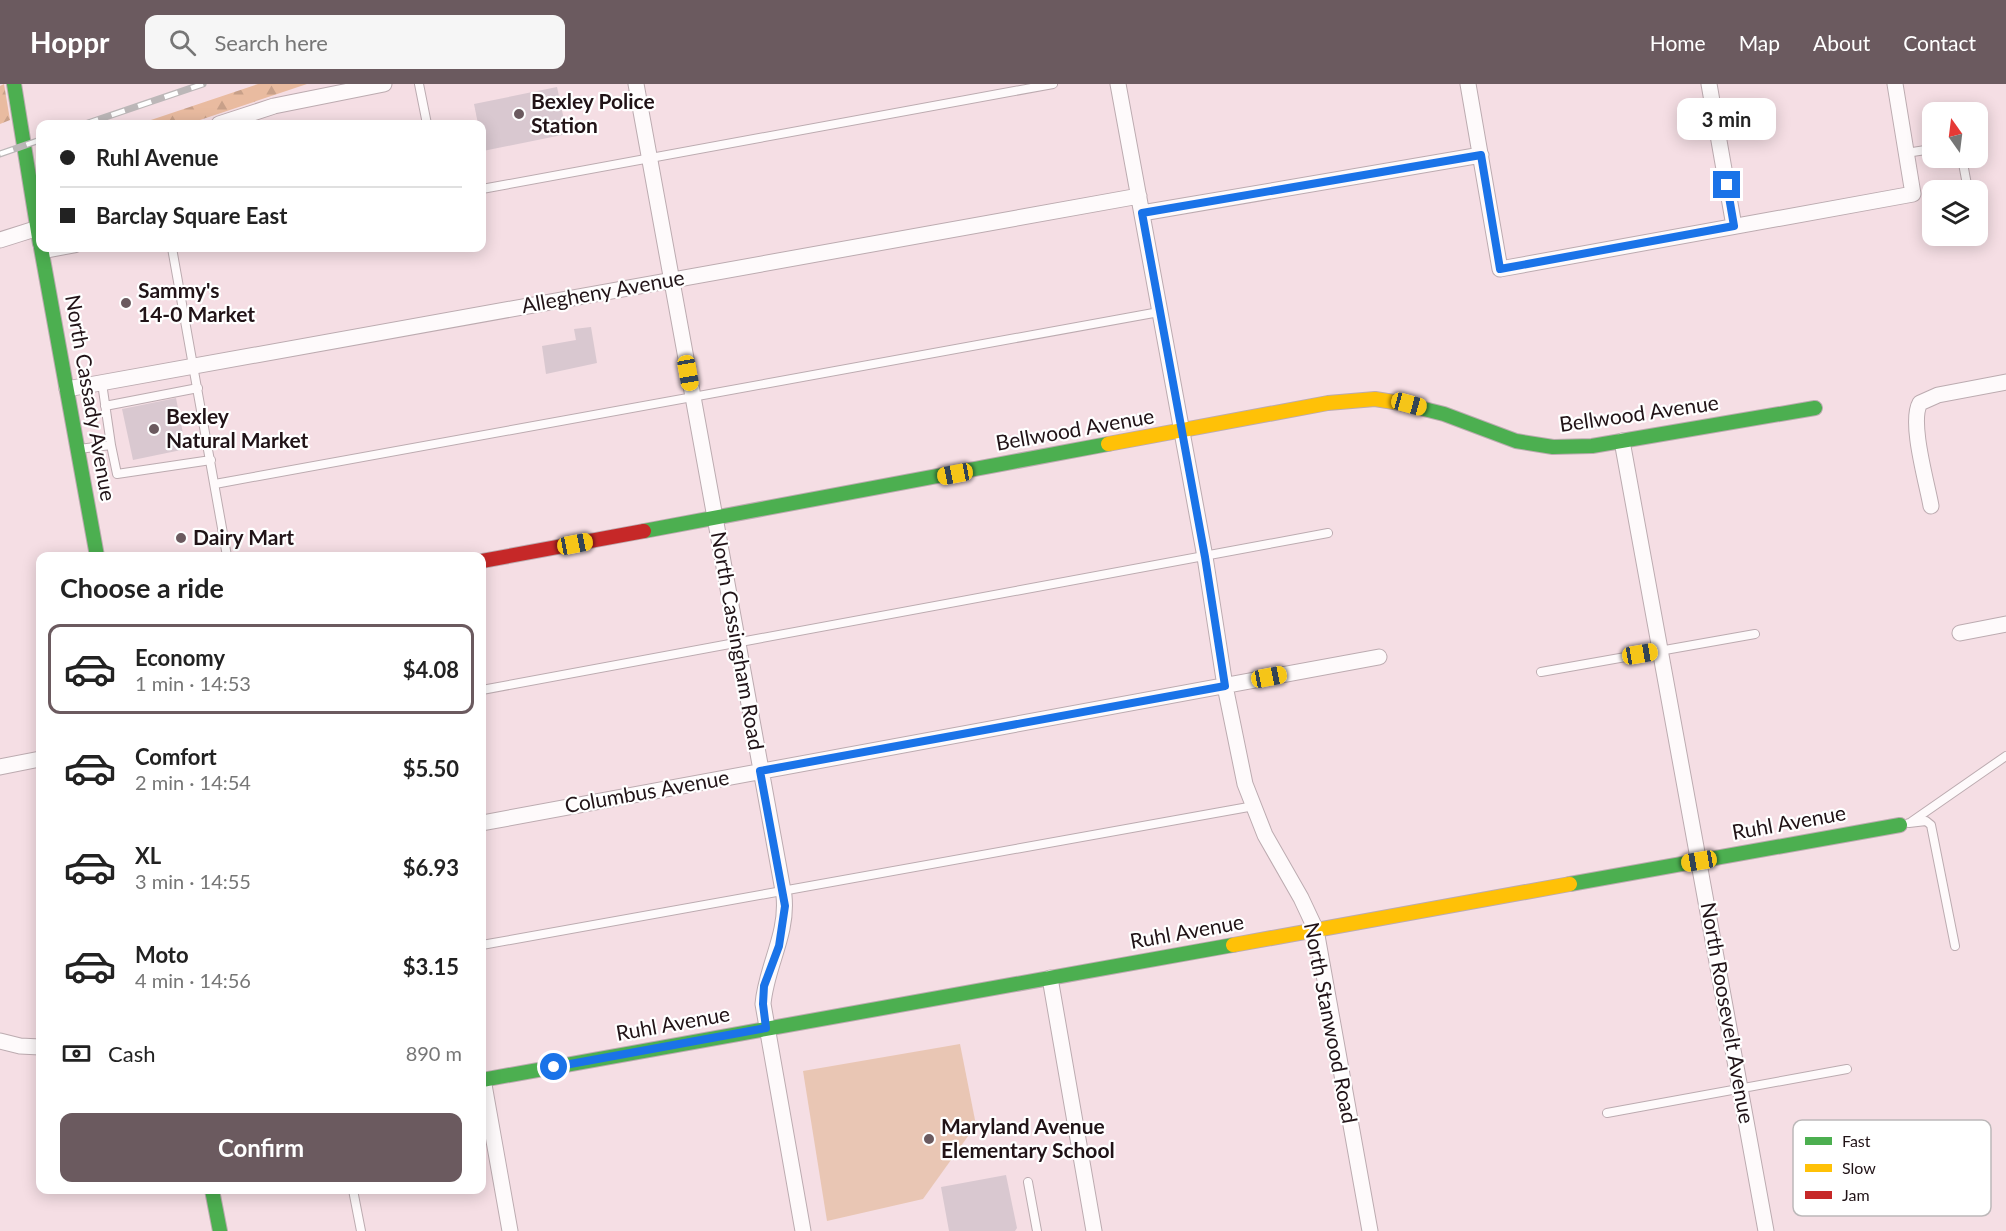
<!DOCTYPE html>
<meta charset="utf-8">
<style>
:root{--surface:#fff;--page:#f6f6f6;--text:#222;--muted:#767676;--line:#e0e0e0;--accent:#6b5a5f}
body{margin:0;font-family:Lato,sans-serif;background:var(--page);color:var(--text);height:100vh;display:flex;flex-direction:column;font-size:22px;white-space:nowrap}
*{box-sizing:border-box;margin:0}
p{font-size:20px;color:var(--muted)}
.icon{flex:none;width:33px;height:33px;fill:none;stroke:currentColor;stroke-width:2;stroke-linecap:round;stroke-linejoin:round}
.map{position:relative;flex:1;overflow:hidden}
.details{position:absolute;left:36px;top:468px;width:450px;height:642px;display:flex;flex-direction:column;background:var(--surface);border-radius:12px;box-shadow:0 3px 15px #0003}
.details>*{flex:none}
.hud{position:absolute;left:36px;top:36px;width:450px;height:132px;border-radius:12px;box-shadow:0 3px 15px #0003;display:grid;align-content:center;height:132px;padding:0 24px;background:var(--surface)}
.needle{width:39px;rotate:346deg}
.tools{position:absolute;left:1922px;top:18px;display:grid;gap:12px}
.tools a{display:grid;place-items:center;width:66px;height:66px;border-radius:12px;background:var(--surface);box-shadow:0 3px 15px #0003;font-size:30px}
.end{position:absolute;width:27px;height:27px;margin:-14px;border:8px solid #1a73e8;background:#fff;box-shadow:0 0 0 3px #fff}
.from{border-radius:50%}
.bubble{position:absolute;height:42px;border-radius:12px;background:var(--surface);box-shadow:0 3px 15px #0003;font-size:20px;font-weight:700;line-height:42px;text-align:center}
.car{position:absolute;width:18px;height:36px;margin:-18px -9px;border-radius:8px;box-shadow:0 0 4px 2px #0007;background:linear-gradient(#f5c518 24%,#345 0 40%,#f5c518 0 76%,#345 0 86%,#f5c518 0)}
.hud b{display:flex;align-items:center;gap:21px;height:57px;font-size:22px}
.hud b+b{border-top:2px solid var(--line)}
.hud i{width:15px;height:15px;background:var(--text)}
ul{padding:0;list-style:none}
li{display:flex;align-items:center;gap:18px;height:90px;margin:0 12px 9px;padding:0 12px;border:3px solid transparent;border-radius:12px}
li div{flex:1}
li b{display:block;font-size:22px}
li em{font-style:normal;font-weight:700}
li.on{border-color:var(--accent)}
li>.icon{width:54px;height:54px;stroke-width:1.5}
h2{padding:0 24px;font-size:27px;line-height:72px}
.pay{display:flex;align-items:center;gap:15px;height:66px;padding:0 24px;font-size:22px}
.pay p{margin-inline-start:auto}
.action{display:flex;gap:12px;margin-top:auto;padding:12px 24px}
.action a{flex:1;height:69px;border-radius:12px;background:var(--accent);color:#fff;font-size:24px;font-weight:700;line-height:69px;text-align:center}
header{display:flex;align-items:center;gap:36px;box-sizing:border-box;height:84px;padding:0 30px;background:var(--accent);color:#fff}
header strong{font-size:28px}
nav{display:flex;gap:33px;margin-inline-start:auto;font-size:21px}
.search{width:420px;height:54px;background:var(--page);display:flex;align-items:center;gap:15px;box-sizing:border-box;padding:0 21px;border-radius:12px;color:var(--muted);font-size:22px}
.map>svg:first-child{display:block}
.forest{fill:url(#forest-firs)}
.pitch{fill:#e9c6b4}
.building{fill:#d9c8d0}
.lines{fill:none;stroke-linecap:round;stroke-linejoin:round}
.lane-casing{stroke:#bcabb0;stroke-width:10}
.street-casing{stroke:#bcabb0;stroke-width:17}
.fast-casing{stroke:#bcabb0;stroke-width:16}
.slow-casing{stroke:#bcabb0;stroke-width:16}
.jam-casing{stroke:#bcabb0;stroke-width:16}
.lane{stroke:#fefafb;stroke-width:8}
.street{stroke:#fefafb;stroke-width:15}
.fast{stroke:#4caf50;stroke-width:14}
.slow{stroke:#ffc107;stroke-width:14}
.jam{stroke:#c62828;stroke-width:14}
.rail-casing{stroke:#bcb7b8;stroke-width:7}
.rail{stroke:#fff;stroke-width:4.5;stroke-dasharray:14;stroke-linecap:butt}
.route{stroke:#1a73e8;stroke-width:8}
.poi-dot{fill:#6b5a5f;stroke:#fff;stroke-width:2}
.labels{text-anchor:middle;stroke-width:4.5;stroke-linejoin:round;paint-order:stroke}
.poi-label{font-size:21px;font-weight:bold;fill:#211317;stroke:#fff;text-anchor:start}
.street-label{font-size:21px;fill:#211317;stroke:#fff}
.key{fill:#fff;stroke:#bcb8b9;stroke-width:1.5}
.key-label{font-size:16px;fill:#211317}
</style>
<header>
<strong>Hoppr</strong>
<div class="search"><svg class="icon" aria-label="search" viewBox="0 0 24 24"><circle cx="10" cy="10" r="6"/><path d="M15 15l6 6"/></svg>Search here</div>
<nav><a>Home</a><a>Map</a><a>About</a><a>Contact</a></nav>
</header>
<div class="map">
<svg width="2006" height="1147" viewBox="0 0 2006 1147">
<defs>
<pattern id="forest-firs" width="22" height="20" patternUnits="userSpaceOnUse" patternTransform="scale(1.5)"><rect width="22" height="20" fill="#e9bba0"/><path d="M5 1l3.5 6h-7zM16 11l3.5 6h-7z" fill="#c8a089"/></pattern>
</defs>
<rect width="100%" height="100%" fill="#f5dee4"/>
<path class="forest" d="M4 0 10 36 0 40V2Z
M258 0H307L188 40H139Z"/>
<path class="pitch" d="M960 960 976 1041 923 1115 827 1137 803 987Z"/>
<path class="building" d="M557 3 567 50 483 67 482 40H478L474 20Z
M591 243 597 279 546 290 542 262 576 256 574 245Z
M176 314 186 365 133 376 122 325Z
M1006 1091 1017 1144 1015 1147H949L941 1103Z"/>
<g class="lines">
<g class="lane-casing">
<path id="lane" d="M419 0 427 40
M1906 69 1932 65
M1962 74 1968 106
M482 105 1053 0
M172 164 227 472
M44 170 76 164
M105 322 198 304
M111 361 117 390 211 376
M79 365 111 361 102 299
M215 400 1159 228
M1541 588 1755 550
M482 606 1328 449
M1911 738 2006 672
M1909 739 1926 737 1931 741 1955 862
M482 861 1254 722
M1607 1029 1847 985
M1028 1098 1037 1147
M353 1106 361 1147"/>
</g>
<g class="street-casing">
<path id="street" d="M636 0 784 812C788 851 766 883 763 920L803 1147
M1118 0 1205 473 1225 602 1245 700 1265 751 1301 814 1316 846 1370 1147
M1468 0 1500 185 1913 110 1895 0
M1709 0 1734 142
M219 40 274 22 384 0
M1142 129 1481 71
M0 156 38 144
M67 305 1139 112
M1622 357 1766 1147
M1931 422C1927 399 1909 338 1920 319L1938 311 2006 298
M1960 549 2006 540
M0 683 40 675
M482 739 1379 573
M1050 894 1094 1147
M0 957 20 962 40 963
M483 995 510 1147"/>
</g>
<g class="fast-casing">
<path id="fast" d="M14 0 40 160
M41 164 97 472
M1400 319 1444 330 1516 357 1553 363 1592 362 1815 324
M644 447 1108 360
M1570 800 1900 741
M482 996 1233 861
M212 1106 220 1147"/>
</g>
<g class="slow-casing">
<path id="slow" d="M1108 360 1328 319 1375 315 1400 319
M1233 861 1570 800"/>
</g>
<g class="jam-casing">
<path id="jam" d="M482 477 644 447"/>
</g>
<use href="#lane" class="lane"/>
<use href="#street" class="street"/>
<use href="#fast" class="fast"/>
<use href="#slow" class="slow"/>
<use href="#jam" class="jam"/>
<g class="rail-casing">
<path id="rail" d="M85 40 203 0
M0 70 40 56"/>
</g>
<use href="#rail" class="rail"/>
</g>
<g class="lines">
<path class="route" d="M554 983 766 944 763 920 764 902 779 862 785 822 760 687 1225 602 1205 473 1142 129 1481 71 1500 185 1734 142 1727 101"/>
</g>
<g class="poi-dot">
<circle cx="519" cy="30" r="6"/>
<circle cx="126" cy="219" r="6"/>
<circle cx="154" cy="345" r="6"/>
<circle cx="181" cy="454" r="6"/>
<circle cx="929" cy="1055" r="6"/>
</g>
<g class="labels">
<g class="poi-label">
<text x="531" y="25">Bexley Police<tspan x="531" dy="24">Station</tspan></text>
<text x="138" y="214">Sammy's<tspan x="138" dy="24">14-0 Market</tspan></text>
<text x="166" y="340">Bexley<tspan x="166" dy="24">Natural Market</tspan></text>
<text x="193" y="461">Dairy Mart</text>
<text x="941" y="1050">Maryland Avenue<tspan x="941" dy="24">Elementary School</tspan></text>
</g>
<g class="street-label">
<text transform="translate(603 208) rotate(-10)" y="7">Allegheny Avenue</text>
<text transform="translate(90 314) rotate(80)" y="7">North Cassady Avenue</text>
<text transform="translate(1639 330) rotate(-8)" y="7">Bellwood Avenue</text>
<text transform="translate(1075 346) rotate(-10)" y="7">Bellwood Avenue</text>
<text transform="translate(737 557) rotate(80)" y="7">North Cassingham Road</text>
<text transform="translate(647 708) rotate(-10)" y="7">Columbus Avenue</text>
<text transform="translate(1789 739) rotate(-10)" y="7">Ruhl Avenue</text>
<text transform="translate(1187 848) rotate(-10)" y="7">Ruhl Avenue</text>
<text transform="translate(1727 929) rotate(80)" y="7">North Roosevelt Avenue</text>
<text transform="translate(1330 939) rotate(79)" y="7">North Stanwood Road</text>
<text transform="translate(673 940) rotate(-10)" y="7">Ruhl Avenue</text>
</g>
</g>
<rect x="1793" y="1036" width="198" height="96" rx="9" class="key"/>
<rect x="1805" y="1053" width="27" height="8" fill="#4caf50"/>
<rect x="1805" y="1080" width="27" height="8" fill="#ffc107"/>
<rect x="1805" y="1107" width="27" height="8" fill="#c62828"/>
<g class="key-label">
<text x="1842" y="1063">Fast</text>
<text x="1842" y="1090">Slow</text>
<text x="1842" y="1117">Jam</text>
</g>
</svg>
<div class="tools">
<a><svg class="needle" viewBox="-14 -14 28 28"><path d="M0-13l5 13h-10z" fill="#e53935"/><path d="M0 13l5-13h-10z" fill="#767676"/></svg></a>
<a><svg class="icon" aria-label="layers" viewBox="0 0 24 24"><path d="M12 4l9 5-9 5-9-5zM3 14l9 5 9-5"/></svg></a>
</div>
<i class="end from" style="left:554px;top:983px"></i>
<i class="end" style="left:1727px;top:101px"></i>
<div class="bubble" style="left:1677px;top:14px;width:99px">3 min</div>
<i class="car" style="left:688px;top:289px;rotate:170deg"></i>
<i class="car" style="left:1409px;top:320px;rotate:105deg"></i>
<i class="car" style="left:955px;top:390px;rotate:259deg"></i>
<i class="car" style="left:575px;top:460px;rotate:79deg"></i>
<i class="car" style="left:1640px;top:570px;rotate:80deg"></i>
<i class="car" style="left:1269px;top:593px;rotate:79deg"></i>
<i class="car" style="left:1699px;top:777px;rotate:260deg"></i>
<div class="hud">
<b><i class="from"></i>Ruhl Avenue</b>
<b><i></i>Barclay Square East</b>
</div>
<section class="details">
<h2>Choose a ride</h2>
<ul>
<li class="on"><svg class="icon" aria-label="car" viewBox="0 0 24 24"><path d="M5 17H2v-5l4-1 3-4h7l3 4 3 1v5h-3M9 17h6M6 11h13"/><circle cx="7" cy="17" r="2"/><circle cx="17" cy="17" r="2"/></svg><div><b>Economy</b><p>1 min · 14:53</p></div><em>$4.08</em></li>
<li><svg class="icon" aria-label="car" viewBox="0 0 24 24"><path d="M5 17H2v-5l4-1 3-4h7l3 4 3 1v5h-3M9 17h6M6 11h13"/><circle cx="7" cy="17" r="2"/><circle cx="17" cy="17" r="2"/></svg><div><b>Comfort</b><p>2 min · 14:54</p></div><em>$5.50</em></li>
<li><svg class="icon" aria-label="car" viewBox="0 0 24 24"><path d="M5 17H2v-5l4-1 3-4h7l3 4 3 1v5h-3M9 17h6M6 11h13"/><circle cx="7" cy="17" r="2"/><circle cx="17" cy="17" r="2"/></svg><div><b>XL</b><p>3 min · 14:55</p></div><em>$6.93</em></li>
<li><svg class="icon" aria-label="car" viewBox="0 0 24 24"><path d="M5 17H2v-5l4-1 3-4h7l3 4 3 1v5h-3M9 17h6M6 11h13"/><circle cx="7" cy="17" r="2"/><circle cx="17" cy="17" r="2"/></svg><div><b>Moto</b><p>4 min · 14:56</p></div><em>$3.15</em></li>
</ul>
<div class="pay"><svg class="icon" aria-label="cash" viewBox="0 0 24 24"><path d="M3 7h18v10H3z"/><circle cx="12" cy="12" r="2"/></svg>Cash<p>890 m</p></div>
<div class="action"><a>Confirm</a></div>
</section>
</div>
